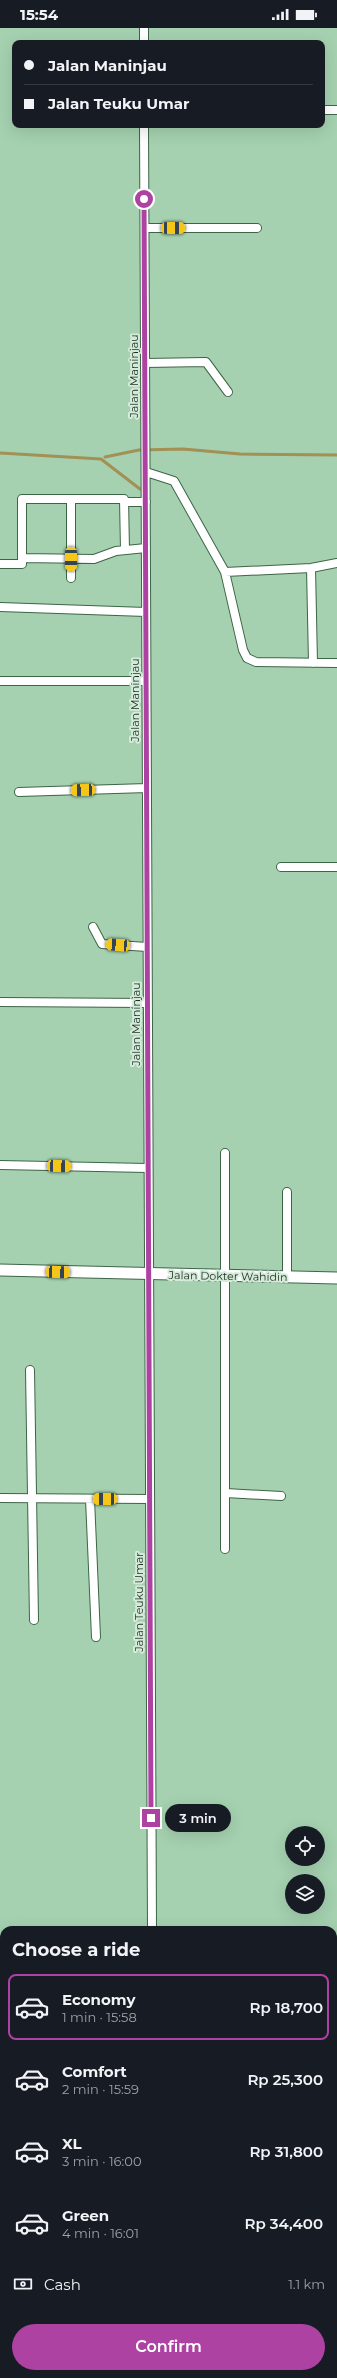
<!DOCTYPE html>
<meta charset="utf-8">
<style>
:root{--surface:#171b24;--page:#242831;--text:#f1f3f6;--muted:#9ea1a6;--line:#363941;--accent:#ae42a2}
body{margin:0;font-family:Montserrat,sans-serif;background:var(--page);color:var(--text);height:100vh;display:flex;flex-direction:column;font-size:15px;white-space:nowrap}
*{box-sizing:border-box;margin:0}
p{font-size:13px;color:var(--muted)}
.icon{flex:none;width:22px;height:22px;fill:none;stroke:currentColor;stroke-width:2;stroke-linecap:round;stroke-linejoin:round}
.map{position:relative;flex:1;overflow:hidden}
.details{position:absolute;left:0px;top:1898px;width:337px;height:452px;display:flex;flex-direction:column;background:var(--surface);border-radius:12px 12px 0 0;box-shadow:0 4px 16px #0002}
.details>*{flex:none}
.guide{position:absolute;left:12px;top:12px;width:313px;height:88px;border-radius:8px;box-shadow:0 4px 16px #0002;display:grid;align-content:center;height:88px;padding:0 12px;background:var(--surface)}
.tools{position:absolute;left:285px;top:1798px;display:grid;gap:8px}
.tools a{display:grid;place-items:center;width:40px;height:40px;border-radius:50%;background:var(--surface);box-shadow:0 4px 16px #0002;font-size:20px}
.end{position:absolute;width:18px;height:18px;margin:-9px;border:5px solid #ae42a2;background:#fff;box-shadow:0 0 0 2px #fff}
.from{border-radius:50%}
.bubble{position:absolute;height:28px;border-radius:14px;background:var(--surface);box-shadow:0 4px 16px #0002;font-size:13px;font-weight:600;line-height:28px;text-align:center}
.car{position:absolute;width:12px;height:24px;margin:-12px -6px;border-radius:5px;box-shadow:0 0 3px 1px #0007;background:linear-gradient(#f5c518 24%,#345 0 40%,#f5c518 0 76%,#345 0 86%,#f5c518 0)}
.guide b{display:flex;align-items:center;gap:14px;height:38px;font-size:15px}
.guide b+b{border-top:1px solid var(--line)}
.guide i{width:10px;height:10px;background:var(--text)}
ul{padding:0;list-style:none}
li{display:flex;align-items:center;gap:12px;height:66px;margin:0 8px 6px;padding:0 4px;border:2px solid transparent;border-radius:8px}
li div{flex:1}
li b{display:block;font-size:15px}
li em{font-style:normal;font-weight:600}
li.active{border-color:var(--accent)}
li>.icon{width:36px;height:36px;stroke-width:1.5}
h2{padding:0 12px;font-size:18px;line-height:48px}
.pay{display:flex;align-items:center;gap:10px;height:44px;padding:0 12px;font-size:15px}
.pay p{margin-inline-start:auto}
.action{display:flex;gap:8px;margin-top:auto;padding:8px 12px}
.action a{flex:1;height:46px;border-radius:24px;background:var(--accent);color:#fff;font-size:16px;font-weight:600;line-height:46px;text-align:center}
.status{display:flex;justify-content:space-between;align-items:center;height:28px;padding:0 20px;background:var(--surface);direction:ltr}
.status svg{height:11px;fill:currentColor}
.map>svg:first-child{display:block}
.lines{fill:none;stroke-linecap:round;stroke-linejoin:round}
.stream{stroke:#a29055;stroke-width:3}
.street-casing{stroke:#3d6548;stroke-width:10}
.secondary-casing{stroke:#3d6548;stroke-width:13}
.street{stroke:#fff;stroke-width:8}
.secondary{stroke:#fff;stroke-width:11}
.route{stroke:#ae42a2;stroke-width:5}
.labels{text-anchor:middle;stroke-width:4;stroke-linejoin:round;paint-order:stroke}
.street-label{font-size:11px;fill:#1c2e21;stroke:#d5ebda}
</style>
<div class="status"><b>15:54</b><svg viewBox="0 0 49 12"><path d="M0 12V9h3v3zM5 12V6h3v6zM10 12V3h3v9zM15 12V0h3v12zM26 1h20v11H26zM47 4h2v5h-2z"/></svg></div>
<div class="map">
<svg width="337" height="2350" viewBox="0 0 337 2350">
<rect width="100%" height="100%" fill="#a5d1b0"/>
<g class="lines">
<path class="stream" d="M0 425 101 431 140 461
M105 429 139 422 183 421 240 426 337 427"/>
<g class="street-casing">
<path id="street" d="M144 0V15
M322 82H337
M144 97 152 1902
M145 200H257
M145 335 206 334 228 364
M146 444 174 453 225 544 243 622 247 630 256 634 337 635
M71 471V550
M124 474H146
M22 530 94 531 116 523 146 520
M0 536H22V471H124L125 522
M311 540 313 635
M225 544 311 540 337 535
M0 579 146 584
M0 653H146
M19 764 147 760
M281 839H337
M93 899 102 916 147 919
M0 974 147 975
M225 1125V1521
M0 1137 147 1140
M287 1164V1249
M30 1342 34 1592
M226 1465 281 1468
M0 1470 149 1471
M90 1471 96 1609
M333 1948H337
M333 2008H337
M333 2199H337
M0 2233H4
M155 2346V2350
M239 2346V2350"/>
</g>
<g class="secondary-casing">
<path id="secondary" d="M0 1242 337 1250"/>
</g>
<use href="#street" class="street"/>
<use href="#secondary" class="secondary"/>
</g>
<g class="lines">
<path class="route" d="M144 171 151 1790"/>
</g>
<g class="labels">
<g class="street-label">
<text transform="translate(134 348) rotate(-90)" y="4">Jalan Maninjau</text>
<text transform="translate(135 672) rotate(-90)" y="4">Jalan Maninjau</text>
<text transform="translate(136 996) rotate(-90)" y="4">Jalan Maninjau</text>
<text transform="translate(228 1248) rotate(1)" y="4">Jalan Dokter Wahidin</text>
<text transform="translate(139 1574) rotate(-90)" y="4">Jalan Teuku Umar</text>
</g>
</g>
</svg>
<div class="tools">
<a><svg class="icon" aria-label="locate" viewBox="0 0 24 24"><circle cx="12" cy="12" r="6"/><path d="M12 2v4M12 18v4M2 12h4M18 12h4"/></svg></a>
<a><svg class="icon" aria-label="layers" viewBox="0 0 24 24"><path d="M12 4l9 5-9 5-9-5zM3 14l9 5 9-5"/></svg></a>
</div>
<i class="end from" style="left:144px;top:171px"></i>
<i class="end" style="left:151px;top:1790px"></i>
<div class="bubble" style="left:165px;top:1776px;width:66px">3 min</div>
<i class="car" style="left:173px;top:200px;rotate:90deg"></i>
<i class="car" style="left:71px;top:531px;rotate:180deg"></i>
<i class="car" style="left:83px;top:762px;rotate:268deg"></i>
<i class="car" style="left:118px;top:917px;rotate:274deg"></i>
<i class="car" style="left:59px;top:1138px;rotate:92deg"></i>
<i class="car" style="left:58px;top:1244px;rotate:92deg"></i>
<i class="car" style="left:105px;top:1471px;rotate:270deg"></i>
<div class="guide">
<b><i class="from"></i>Jalan Maninjau</b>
<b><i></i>Jalan Teuku Umar</b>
</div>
<section class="details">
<h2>Choose a ride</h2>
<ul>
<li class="active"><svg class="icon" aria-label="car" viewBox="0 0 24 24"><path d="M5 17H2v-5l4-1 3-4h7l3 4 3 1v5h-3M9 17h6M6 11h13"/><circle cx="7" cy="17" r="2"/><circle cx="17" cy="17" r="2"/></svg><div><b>Economy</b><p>1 min · 15:58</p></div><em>Rp 18,700</em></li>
<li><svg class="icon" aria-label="car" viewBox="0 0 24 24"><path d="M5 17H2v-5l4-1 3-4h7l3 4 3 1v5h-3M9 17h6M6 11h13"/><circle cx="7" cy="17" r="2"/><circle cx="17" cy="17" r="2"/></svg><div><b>Comfort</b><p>2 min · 15:59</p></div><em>Rp 25,300</em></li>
<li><svg class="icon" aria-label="car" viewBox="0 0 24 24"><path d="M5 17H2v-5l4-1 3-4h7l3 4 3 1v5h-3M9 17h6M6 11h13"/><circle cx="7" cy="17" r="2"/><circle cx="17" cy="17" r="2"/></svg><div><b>XL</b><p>3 min · 16:00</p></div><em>Rp 31,800</em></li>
<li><svg class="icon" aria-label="car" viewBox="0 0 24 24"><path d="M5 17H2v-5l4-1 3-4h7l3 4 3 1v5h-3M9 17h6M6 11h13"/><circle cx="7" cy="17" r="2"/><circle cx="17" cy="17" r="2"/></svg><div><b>Green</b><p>4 min · 16:01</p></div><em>Rp 34,400</em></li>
</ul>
<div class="pay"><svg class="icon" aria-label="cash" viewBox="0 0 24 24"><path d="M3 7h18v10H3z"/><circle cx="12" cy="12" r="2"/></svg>Cash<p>1.1 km</p></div>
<div class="action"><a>Confirm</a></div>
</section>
</div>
